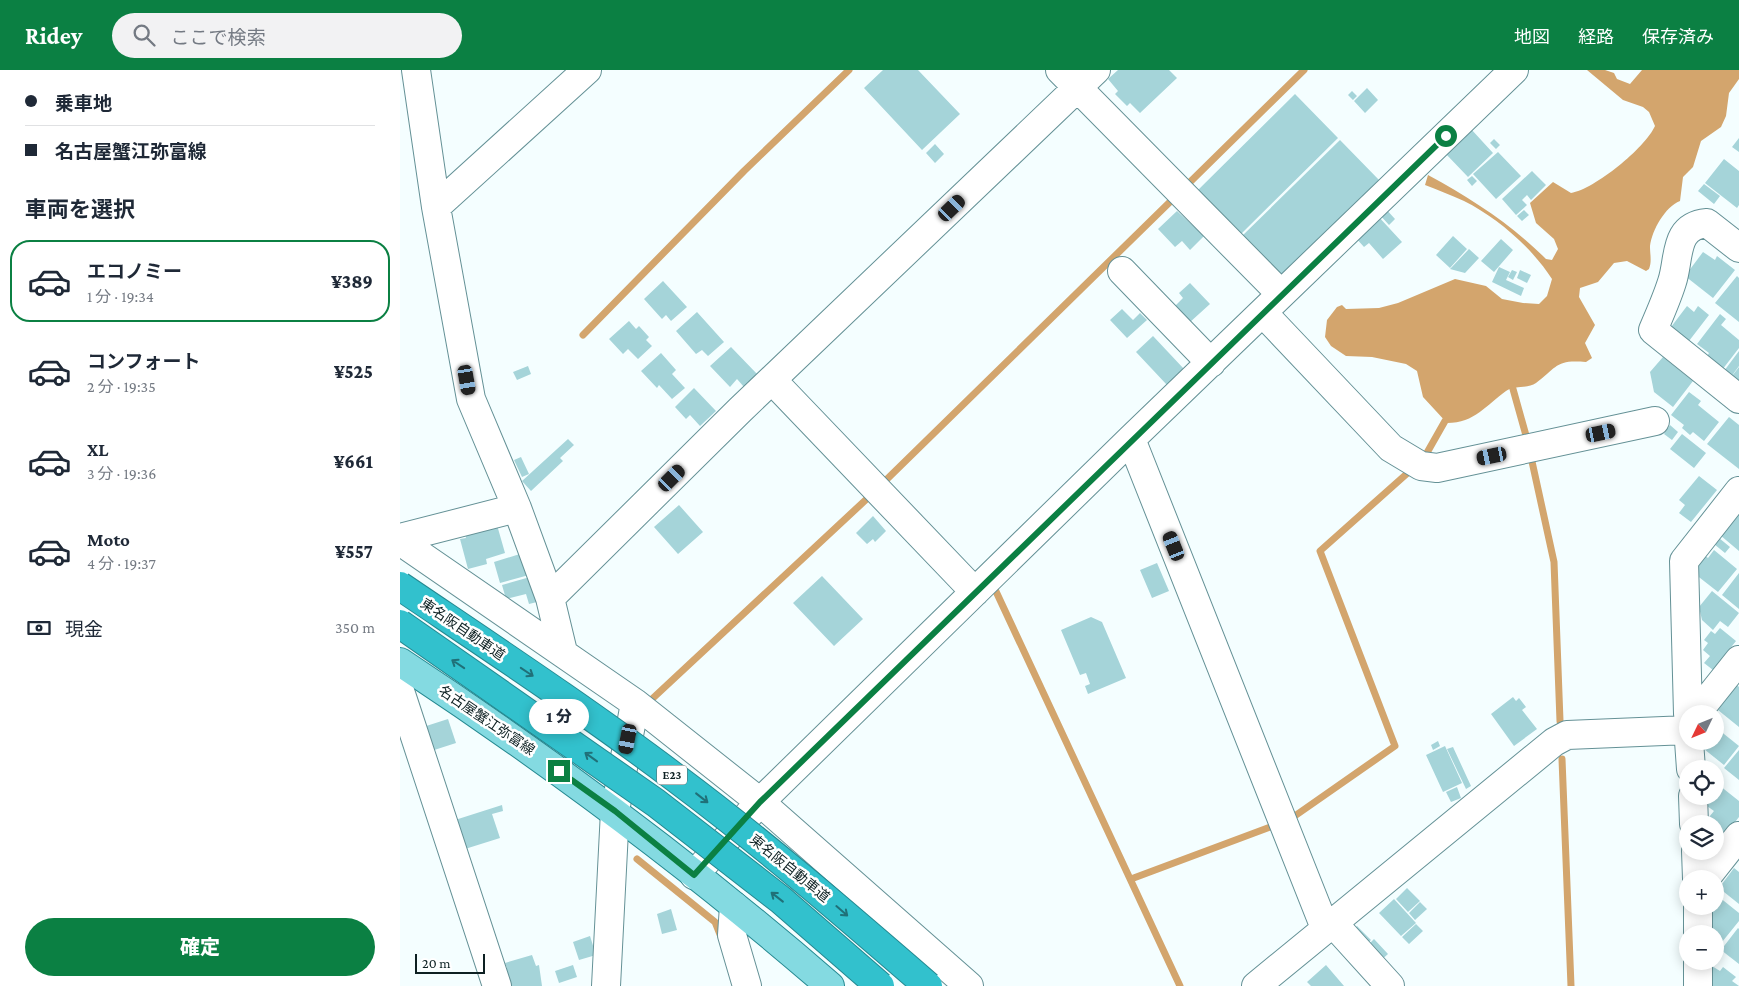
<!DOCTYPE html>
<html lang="ja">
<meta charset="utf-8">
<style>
:root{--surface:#fff;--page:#f2f2f3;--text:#1f2937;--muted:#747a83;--line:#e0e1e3;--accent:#0b8043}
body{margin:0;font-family:"Crimson Pro","Noto Sans JP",serif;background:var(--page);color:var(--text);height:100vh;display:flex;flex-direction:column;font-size:19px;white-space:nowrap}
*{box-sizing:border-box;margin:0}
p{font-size:16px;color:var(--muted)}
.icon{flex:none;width:28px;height:28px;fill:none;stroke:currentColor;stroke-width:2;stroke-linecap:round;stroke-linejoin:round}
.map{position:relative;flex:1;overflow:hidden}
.sheet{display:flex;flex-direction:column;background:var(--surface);width:400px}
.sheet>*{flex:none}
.hud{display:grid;align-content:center;height:110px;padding:0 25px;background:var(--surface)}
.needle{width:32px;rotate:227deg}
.buttons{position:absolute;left:1279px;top:635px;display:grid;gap:10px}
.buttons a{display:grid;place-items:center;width:45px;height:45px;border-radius:50%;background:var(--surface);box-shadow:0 2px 12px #0003;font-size:25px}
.scale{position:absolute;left:15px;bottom:12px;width:70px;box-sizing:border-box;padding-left:5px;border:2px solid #0d2022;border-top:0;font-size:14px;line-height:18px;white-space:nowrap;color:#0d2022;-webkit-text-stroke:4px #fff;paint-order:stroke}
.end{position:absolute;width:22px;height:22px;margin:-11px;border:6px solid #0b8043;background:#fff;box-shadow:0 0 0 2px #fff}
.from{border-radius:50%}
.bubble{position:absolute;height:35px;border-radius:18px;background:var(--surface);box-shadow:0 2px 12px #0003;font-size:16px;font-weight:800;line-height:35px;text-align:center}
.car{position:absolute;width:15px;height:30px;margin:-15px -8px;border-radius:6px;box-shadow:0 0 4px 1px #0007;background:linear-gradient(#222 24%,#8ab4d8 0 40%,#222 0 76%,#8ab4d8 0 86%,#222 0)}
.hud b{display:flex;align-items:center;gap:18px;height:48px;font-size:19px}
.hud b+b{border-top:1px solid var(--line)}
.hud i{width:12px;height:12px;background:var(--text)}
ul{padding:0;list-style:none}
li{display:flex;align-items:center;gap:15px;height:82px;margin:0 10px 8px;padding:0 15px;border:2px solid transparent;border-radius:20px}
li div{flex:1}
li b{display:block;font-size:19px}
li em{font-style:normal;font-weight:800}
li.active{border-color:var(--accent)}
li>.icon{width:45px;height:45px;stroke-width:1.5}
h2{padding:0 25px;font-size:22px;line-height:60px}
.pay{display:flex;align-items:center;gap:12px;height:55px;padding:0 25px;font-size:19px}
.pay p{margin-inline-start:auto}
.button{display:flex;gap:10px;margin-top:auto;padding:10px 25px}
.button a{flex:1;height:58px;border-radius:30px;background:var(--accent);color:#fff;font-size:20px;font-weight:800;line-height:58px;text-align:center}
header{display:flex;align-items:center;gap:30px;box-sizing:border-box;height:70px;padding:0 25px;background:var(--accent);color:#fff}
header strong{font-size:24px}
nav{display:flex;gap:28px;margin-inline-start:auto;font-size:18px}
.search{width:350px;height:45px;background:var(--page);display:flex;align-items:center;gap:12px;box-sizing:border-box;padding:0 18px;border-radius:28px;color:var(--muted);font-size:19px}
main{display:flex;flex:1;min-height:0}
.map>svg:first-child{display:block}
.water{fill:#d3a56d}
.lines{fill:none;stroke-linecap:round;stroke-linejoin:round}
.stream{stroke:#d3a56d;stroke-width:7}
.building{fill:#a5d4d9}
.minor-casing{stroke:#649196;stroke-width:30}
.major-casing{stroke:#258991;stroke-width:30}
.minor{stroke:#fff;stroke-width:28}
.major{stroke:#84dae1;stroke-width:28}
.highway-bridge-casing{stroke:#258991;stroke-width:30;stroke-linecap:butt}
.highway-bridge{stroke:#32c1cd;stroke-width:28}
.oneway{stroke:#207078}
.route{stroke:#0b8043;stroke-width:6}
.labels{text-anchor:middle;stroke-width:5;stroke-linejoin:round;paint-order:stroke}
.shield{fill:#fff;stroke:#566364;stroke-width:1}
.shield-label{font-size:12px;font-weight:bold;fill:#0d2022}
.street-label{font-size:14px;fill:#0d2022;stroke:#fff}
</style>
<header>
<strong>Ridey</strong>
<div class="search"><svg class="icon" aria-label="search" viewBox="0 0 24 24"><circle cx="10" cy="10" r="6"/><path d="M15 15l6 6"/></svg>ここで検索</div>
<nav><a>地図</a><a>経路</a><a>保存済み</a></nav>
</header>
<main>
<section class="sheet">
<div class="hud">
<b><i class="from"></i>乗車地</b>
<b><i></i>名古屋蟹江弥富線</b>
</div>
<h2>車両を選択</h2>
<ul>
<li class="active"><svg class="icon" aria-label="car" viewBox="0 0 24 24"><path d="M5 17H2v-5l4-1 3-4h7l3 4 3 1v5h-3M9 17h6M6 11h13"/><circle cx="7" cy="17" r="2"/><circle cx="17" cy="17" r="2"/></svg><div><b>エコノミー</b><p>1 分 · 19:34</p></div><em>¥389</em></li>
<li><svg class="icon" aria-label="car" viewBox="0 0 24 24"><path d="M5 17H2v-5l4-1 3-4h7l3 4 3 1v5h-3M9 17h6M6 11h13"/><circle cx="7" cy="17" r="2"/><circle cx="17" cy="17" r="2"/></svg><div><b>コンフォート</b><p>2 分 · 19:35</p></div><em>¥525</em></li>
<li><svg class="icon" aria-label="car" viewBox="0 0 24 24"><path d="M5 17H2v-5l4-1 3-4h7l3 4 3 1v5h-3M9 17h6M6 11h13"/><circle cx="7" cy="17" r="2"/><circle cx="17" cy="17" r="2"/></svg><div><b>XL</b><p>3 分 · 19:36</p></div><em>¥661</em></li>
<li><svg class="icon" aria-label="car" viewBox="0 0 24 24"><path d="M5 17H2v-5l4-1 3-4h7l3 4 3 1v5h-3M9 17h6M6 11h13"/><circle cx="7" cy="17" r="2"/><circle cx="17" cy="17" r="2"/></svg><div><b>Moto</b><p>4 分 · 19:37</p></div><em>¥557</em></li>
</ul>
<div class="pay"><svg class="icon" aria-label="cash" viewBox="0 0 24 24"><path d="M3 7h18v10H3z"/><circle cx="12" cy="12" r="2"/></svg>現金<p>350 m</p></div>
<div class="button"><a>確定</a></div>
</section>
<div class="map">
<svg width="1339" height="916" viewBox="0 0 1339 916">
<rect width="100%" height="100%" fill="#f4feff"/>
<path class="water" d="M1187 0H1205L1214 3 1217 9 1230 14 1242 0H1339V9L1329 23 1326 46 1321 57 1301 71 1293 97 1283 107 1280 131C1265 137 1252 160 1250 176 1250 185 1252 191 1249 199L1246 201 1227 191 1214 193 1198 212 1180 218 1179 227 1195 255 1185 273 1192 288 1186 292C1156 289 1157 297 1136 313 1128 319 1114 315 1106 321 1086 335 1075 353 1047 353L1023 327 1017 301 1006 294 972 287 946 286 931 276 925 267 927 250 937 237 942 235 946 239 979 238 998 233 1055 209 1086 216 1102 229 1123 233 1139 234 1147 226 1152 209C1132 178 1098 148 1064 131 1051 125 1038 120 1025 115L1028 105C1072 129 1111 154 1146 189L1152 190 1158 179 1154 169 1136 153 1130 133 1153 112 1171 123C1195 119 1245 78 1255 56L1249 42 1243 37 1223 30Z"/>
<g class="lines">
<path class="stream" d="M786 116 904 0
M183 265 344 101 449 0
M1113 319 1127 369
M1131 387 1154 492 1160 651
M1024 388 1045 351
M482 414 775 127
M593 515 780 916
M252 629 472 424
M1162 689 1171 916
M889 750 995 676 920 481 1011 400
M237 789 315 852 321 867
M731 809 873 756"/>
</g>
<path class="building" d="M483 0H518L560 44 522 80 464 18Z
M718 0H769L777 8 740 43 730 33 727 36 715 24 718 21 708 9Z
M967 18 978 30 965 43 954 31Z
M952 21 957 26 953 30 948 25Z
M895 24 938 68 839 166 796 122Z
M1071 59 1093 83 1068 107 1045 83Z
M1339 68V82L1332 77Z
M1094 69 1100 75 1096 79 1090 73Z
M940 70 980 111 882 209 841 167Z
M535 74 544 84 535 93 526 83Z
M1098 82 1121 106 1096 129 1073 104Z
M1324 89 1339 101V135L1337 138 1305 113Z
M1132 101 1146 115 1131 130 1127 125 1122 130 1127 135 1116 145 1102 129Z
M1072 106 1077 111 1072 116 1067 110Z
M1304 114 1320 126 1314 134 1298 121Z
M985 138 995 149 989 155 979 144Z
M1124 140 1129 145 1122 151 1117 146Z
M777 141 804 166 790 180 782 171 775 177 758 159Z
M977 145 1002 172 983 189 969 173 964 177 955 167Z
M1053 166 1067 179 1050 198 1036 185Z
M1101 169 1113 180 1094 202 1081 191Z
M1069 179 1079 188 1065 203 1050 199Z
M1303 182 1315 190 1317 186 1335 200 1313 228 1285 206Z
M1099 197 1110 202 1106 210 1124 218 1121 226 1092 212Z
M1112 200 1117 202 1113 210 1108 207Z
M1120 200 1131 205 1127 213 1117 208Z
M1337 206 1339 208V252L1315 233Z
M263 211 287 237 271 251 266 245 262 249 244 229Z
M790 213 810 234 789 253 774 237 783 228 779 223Z
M1287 236 1294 242 1298 236 1309 245 1289 271 1271 257Z
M722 239 733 250 740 243 747 250 727 268 710 250Z
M297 242 324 272 308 286 302 280 296 284 276 261Z
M1320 244 1326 249 1321 255 1339 270V278L1322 300 1306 288 1309 283 1297 274Z
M229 251 236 259 239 256 249 267 246 270 252 276 238 289 228 279 223 284 209 269Z
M753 266 784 299 767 315 736 282Z
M331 277 358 305 344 317 337 309 330 317 310 296Z
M1339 281V296L1331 307 1324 301Z
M261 283 276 300 272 304 285 318 272 329 259 315 257 318 241 301Z
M1263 287 1293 311 1273 337 1254 322 1250 302Z
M128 296 131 304 117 310 113 302Z
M1339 297V312L1332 306Z
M294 318 316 341 300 356 290 345 286 349 275 337Z
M1289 322 1301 331 1298 335 1319 352 1304 371 1293 362 1290 365 1282 358 1284 355 1271 345Z
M1329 347 1339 355V399L1307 374Z
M1270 355 1278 362 1272 370 1264 364Z
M1282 364 1306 383 1294 398 1270 379Z
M168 369 174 375 160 388 163 391 131 421 122 411Z
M121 387 129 404 122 407 114 390Z
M1299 406 1317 420 1291 452 1279 443 1285 435 1279 430Z
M279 435 303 462 278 484 254 457Z
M1339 443V481L1320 465Z
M473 446 486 461 475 472 473 469 467 474 456 463Z
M97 455 105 483 86 489 87 494 68 499 60 469 66 468 65 464Z
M1319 468 1330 477 1325 483 1314 474Z
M1314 480 1337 499 1318 522 1295 504 1298 500 1293 496 1303 484 1308 488Z
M123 483 129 505 100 513 94 492Z
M757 493 769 521 752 528 740 500Z
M1339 503V539L1322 525Z
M422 506 463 549 434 576 393 533Z
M130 507 137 532 129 534 126 524 106 529 102 515Z
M1312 521 1339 543 1328 557 1320 551 1313 560 1302 550 1299 537Z
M691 547 702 552 726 608 688 624 685 616 690 614 686 603 680 605 661 560Z
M1320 558 1336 571 1313 600 1304 593 1310 586 1303 580 1308 573 1304 570 1311 561 1315 564Z
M1337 615 1339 617V657L1318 640Z
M1113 627 1116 631 1119 628 1126 637 1122 640 1137 659 1114 676 1091 644Z
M48 649 56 673 28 682 20 658Z
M1319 660 1339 676 1324 695 1304 679 1310 671H1315V665Z
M1038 671 1040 676 1033 680 1031 675Z
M1045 676 1062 713 1043 722 1026 685Z
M1053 677 1071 716 1066 719 1047 679Z
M1339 680V710L1324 698Z
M1315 712 1339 731V747L1319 772 1315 768V754L1305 752 1314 741 1307 736 1313 728 1310 726H1315Z
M1057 717 1061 728 1051 732 1046 722Z
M102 735 103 741 92 744 100 768 65 779 55 750Z
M1334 798 1339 802V834L1319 818Z
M1007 818 1020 831 1008 842 996 829Z
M1319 827 1339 843V851L1318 877 1315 875V864H1310L1313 859 1306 854 1313 846 1307 841 1311 836H1315Z
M994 829 1016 853 1001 866 979 843Z
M1020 832 1027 839 1015 850 1009 843Z
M271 839 277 860 262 864 257 844Z
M1016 854 1023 861 1009 874 1002 867Z
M957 856 971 870 963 877 950 863Z
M1338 858 1339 859V894L1321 880Z
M190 866 196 885 179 890 173 872Z
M974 869 988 884 978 893 965 878Z
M132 885 136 896 139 895 142 916H107L101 899 107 898 105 893Z
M173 895 177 907 159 913 155 901Z
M926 895 944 916H911L907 912Z
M1312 896 1320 901 1323 897 1336 907 1332 911 1339 916H1311L1302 909Z"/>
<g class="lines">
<g class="minor-casing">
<path id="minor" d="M16 0 36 137 71 329 117 438 150 528 163 582
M660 0 881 224
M36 137 187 0
M1339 178 1307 153C1273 156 1280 188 1272 212 1267 228 1260 244 1253 260L1339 329
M722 201 811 293
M863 243 991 378 1021 396 1037 398 1255 351
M372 310 575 522
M731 369 925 858
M0 468 117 438
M0 471 235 633 360 732 569 916
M150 528 340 340 696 0
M0 621 97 916
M1288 644 1284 491 1339 421
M1296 644 1339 590
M1289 671 1291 699
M1293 726 1294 754
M1296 781 1297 809
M294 805 360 732 731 369 1114 0
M1305 809 1339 766
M334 836 332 865 347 916
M1298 836V864
M932 852 990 916
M1298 891V916
M206 916 215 741 235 633
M856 916 1154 672 1167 665 1288 660"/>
</g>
<g class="major-casing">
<path id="major" d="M0 592C150 691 294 798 430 916"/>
</g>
<use href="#minor" class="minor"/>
<use href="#major" class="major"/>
<g class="highway-bridge-casing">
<path id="highway-bridge" d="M0 516C93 579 187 641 277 709 364 774 446 845 528 916
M0 554 256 733 381 830 480 916"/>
</g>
<use href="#highway-bridge" class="highway-bridge"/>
</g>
<defs><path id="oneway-shaft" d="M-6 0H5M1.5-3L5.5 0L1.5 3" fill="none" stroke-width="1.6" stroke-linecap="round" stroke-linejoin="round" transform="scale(1.25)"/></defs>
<g class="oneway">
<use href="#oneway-shaft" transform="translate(58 594) rotate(-146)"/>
<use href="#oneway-shaft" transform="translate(127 602) rotate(34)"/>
<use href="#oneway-shaft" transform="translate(191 687) rotate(-144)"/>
<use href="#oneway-shaft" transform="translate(302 728) rotate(38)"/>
<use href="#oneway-shaft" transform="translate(377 827) rotate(-142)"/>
<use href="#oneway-shaft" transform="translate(442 841) rotate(41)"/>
</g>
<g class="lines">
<path class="route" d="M159 701 215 741 294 805 360 732 1046 66"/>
</g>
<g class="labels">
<rect class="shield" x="257" y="695.5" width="30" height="19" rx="4"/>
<g class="shield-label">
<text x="272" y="709">E23</text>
</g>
<g class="street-label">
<text transform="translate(63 559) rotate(34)" y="5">東名阪自動車道</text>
<text transform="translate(87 650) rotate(34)" y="5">名古屋蟹江弥富線</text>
<text transform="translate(390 798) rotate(39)" y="5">東名阪自動車道</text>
</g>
</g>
</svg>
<div class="buttons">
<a><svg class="needle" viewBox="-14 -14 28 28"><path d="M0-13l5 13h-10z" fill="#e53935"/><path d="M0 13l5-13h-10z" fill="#747a83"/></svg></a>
<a><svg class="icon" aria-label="locate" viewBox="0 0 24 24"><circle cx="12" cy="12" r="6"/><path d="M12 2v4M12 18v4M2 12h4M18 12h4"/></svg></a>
<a><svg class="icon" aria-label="layers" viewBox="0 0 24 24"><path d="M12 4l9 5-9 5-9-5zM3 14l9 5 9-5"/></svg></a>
<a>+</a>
<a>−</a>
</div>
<div class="scale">20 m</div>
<i class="end from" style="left:1046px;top:66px"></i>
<i class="end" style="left:159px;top:701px"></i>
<div class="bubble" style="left:129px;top:629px;width:60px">1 分</div>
<i class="car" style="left:552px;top:138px;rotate:46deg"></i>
<i class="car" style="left:67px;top:310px;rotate:170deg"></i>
<i class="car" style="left:1201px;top:363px;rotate:78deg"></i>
<i class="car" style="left:1092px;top:386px;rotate:258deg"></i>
<i class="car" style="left:272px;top:408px;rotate:45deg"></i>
<i class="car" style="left:774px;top:476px;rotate:338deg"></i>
<i class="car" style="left:228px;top:669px;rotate:191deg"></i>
</div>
</main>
